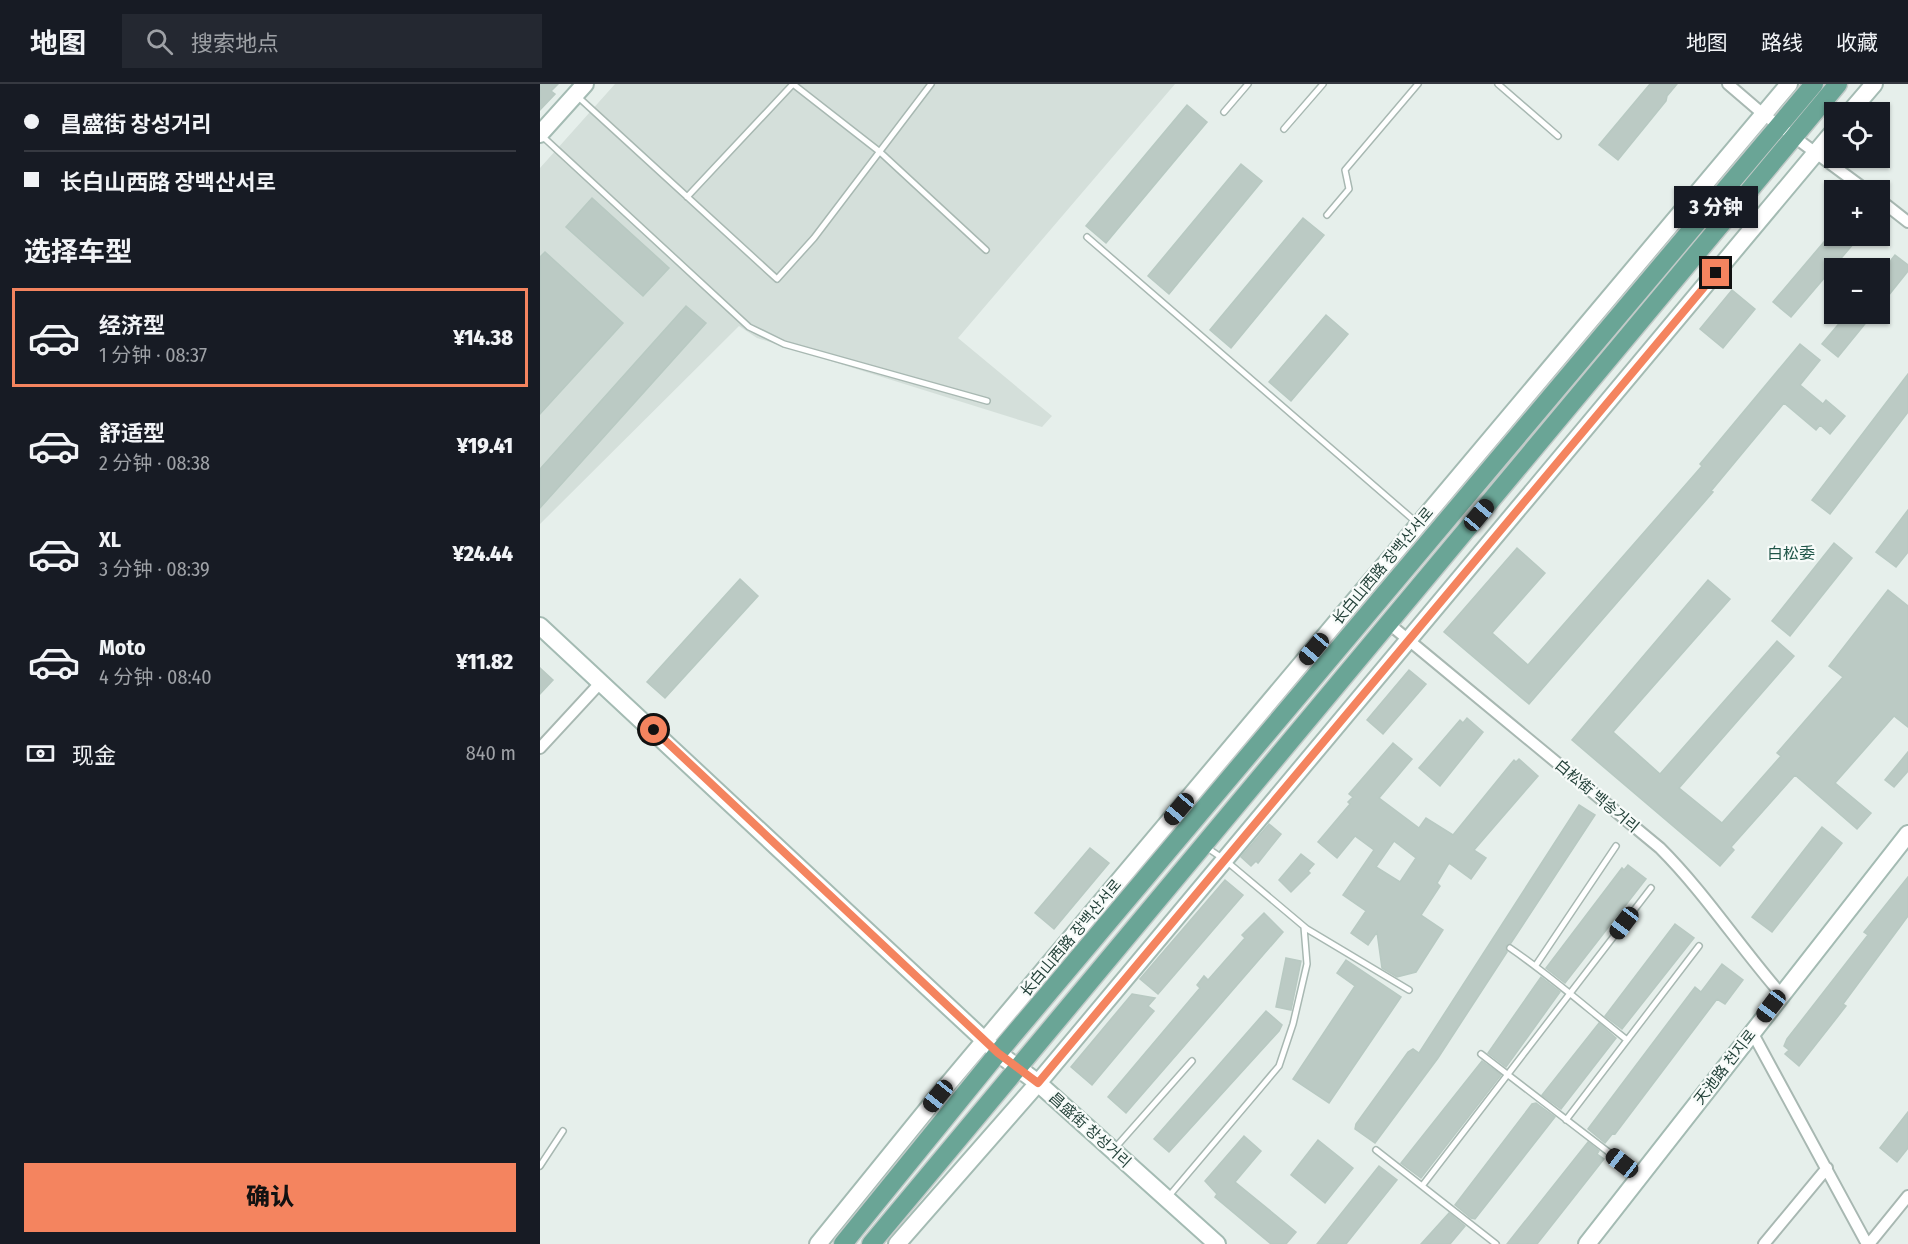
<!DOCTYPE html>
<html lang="zh">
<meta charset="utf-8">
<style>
:root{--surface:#171b24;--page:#242831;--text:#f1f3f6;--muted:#9ea1a6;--line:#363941;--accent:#f4845f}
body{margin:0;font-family:"Fira Sans Condensed","Noto Sans SC","Noto Sans KR",sans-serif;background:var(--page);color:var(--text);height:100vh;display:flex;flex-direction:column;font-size:22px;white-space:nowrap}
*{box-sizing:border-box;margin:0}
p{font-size:20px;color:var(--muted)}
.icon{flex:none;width:33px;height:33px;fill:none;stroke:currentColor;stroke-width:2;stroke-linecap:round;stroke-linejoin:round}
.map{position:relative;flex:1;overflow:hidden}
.drawer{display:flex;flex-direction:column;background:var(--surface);width:540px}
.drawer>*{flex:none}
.banner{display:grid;align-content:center;height:132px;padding:0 24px;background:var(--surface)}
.fabs{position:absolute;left:1284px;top:18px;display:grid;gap:12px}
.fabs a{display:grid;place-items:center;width:66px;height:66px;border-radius:0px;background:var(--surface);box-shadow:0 2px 4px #0004;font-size:30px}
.end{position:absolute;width:27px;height:27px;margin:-14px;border:8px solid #f4845f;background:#111;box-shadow:0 0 0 3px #111}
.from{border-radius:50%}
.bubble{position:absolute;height:42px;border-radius:0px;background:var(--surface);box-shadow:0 2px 4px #0004;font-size:20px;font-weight:800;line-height:42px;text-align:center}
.car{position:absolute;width:18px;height:36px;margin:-18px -9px;border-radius:8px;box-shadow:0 0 4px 2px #0007;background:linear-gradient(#222 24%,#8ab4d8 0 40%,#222 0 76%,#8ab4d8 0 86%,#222 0)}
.banner b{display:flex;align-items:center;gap:21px;height:57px;font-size:22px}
.banner b+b{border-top:2px solid var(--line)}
.banner i{width:15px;height:15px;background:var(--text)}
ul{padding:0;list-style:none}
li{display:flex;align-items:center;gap:18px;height:99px;margin:0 12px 9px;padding:0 12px;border:3px solid transparent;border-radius:0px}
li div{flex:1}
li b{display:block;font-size:22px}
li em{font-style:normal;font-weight:800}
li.selected{border-color:var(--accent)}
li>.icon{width:54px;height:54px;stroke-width:1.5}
h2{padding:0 24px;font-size:27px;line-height:72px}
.pay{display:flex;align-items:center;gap:15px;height:66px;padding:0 24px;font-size:22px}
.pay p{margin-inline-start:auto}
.primary-button{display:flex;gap:12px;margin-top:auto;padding:12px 24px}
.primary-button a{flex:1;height:69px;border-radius:0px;background:var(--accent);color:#111;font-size:24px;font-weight:800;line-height:69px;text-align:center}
header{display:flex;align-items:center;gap:36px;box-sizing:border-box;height:84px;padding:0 30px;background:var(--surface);border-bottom:2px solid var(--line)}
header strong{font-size:28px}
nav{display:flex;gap:33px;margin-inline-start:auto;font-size:21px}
.search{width:420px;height:54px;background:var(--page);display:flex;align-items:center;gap:15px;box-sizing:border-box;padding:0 21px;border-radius:0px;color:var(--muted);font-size:22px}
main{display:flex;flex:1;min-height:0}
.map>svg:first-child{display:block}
.built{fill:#d4dfda}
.building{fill:#bbcac4;stroke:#b8c9c2;stroke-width:1.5;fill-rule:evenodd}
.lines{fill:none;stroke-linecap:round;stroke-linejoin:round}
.lane-casing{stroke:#a8b8b2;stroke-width:8}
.street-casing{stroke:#a8b8b2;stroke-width:14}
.secondary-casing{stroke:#a4bbb3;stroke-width:20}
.primary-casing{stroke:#c2cac8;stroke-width:21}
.lane{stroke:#fff;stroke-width:5}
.street{stroke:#fff;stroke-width:10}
.secondary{stroke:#fff;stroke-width:16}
.primary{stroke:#6aa596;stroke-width:18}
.route{stroke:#f4845f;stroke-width:8}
.labels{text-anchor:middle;stroke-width:4.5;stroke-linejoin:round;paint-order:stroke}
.street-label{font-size:15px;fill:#24423a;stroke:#f7fbf9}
.neighbourhood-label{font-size:16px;fill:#1f5548;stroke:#f7fbf9}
</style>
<header>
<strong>地图</strong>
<div class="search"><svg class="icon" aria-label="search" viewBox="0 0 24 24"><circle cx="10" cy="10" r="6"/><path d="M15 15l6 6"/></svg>搜索地点</div>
<nav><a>地图</a><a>路线</a><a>收藏</a></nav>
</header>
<main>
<section class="drawer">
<div class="banner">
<b><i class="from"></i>昌盛街 창성거리</b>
<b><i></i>长白山西路 장백산서로</b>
</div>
<h2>选择车型</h2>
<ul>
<li class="selected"><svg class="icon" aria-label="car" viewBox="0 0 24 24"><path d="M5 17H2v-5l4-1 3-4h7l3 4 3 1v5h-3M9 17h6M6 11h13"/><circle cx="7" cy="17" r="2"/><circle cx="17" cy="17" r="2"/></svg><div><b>经济型</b><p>1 分钟 · 08:37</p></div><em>¥14.38</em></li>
<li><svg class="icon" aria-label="car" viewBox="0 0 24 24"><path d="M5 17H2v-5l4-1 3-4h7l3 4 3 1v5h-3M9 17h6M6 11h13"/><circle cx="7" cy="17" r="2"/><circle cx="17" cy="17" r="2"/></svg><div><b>舒适型</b><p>2 分钟 · 08:38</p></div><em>¥19.41</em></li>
<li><svg class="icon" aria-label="car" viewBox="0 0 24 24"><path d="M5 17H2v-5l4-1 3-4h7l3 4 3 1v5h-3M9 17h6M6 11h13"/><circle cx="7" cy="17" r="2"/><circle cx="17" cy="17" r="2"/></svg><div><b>XL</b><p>3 分钟 · 08:39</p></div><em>¥24.44</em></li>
<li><svg class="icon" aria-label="car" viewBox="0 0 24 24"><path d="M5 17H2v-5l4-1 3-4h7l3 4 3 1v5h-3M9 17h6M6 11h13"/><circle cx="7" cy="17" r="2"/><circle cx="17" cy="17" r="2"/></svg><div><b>Moto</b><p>4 分钟 · 08:40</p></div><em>¥11.82</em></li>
</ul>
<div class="pay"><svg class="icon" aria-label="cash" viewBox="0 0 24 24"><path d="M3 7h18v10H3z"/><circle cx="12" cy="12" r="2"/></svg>现金<p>840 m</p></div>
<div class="primary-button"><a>确认</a></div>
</section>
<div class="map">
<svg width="1368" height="1160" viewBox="0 0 1368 1160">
<rect width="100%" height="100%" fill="#e6efeb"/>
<path class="built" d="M75 0H635L418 254 512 332 502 343 217 254 199 242 0 440V84Z"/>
<path class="building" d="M0 0H18L11 7 15 10 0 26Z
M1110 0H1137L1127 12 1126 17 1078 76 1059 61Z
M647 21 667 38 566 159 546 142Z
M701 80 722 97 629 210 608 192Z
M52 114 129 184 103 212 26 143Z
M763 134 784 151 691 264 670 246Z
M1289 152H1320L1251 233 1233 218Z
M5 168 83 239 0 330V173Z
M1355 171 1368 181V187L1340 222V190Z
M1192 206 1215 225 1183 264 1160 245Z
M146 222 166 239 0 424V385Z
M1307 230H1333L1298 273 1282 260Z
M786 231 808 250 751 317 729 298Z
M1260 260 1280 276 1260 301 1283 320 1286 316 1305 332 1290 350 1280 341 1276 346 1244 319 1171 407 1173 408 989 620 904 548 977 464 1005 489 952 549 988 581 1162 382 1160 380Z
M1368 290V328L1290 430 1272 416Z
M1368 426V468L1356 483 1336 468Z
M1294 459 1312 474 1250 552 1232 537Z
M200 495 218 512 125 614 107 598Z
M1168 496 1190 515 1073 648 1120 690 1237 557 1254 572 1139 704 1182 739 1241 672 1237 669 1303 593 1289 582 1348 506 1368 522V643L1354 632 1295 699 1331 729 1317 745 1255 691 1191 763 1194 766 1180 782 1032 656Z
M0 584 13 596 0 610Z
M869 586 886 600 843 650 827 636Z
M927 634 943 648 900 702 879 684 920 636 923 639Z
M853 659 872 675 839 714 879 744 886 734 913 751 974 676 976 678 979 675 998 692 934 766 946 774 931 795 909 779 897 799 900 802 881 831 903 846 876 888 857 893 842 884 837 848 828 861 811 849 826 827 803 811 834 766 815 752 797 774 778 758 810 720 808 718 813 713 809 710ZM854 757 876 774 860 798 836 783Z
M1368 668V687L1354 703 1345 696Z
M1039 721 1055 731 971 859 966 862 967 868 898 974 835 1059 815 1045 816 1040 868 968 873 965 879 969Z
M729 740 741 750 718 779 716 777 711 782 701 773Z
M1282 743 1302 759 1232 848 1212 833Z
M550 764 569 779 514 845 495 829Z
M761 770 774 780 768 787 770 789 751 808 739 796Z
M1088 781 1106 795 1025 899 1006 884 1082 784 1084 786Z
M1368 793V832L1303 920 1306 922 1259 982 1245 970 1249 966 1244 962 1247 955 1328 851 1324 848Z
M685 796 703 811 618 910 600 895Z
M724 829 743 848 586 1029 568 1013 660 904 657 901 664 892 668 896 705 854 702 851Z
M1135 840 1154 854 1082 945 1065 932Z
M746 874 761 877 751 926 736 923Z
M806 876 861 913 789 1019 753 995 815 902 797 889Z
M1182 880 1203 896 1185 920 1177 915 1075 1050 1073 1049 1065 1059 1048 1045 1155 903 1161 908Z
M1001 893 1020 908 966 983 948 969Z
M592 910 615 914 608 922 614 927 552 1001 531 983Z
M726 927 742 941 739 947 629 1068 614 1055Z
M1059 939 1076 954 1021 1025 1002 1011Z
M942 977 961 991 881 1094 861 1079Z
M996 1019 1015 1033 935 1135 931 1134 915 1121 992 1020Z
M1368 1028V1064L1357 1078 1340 1064Z
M704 1052 721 1067 695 1098 756 1148 746 1160H731L675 1113 677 1110 665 1097Z
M778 1056 813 1084 785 1119 751 1091Z
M1048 1058 1059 1067 1057 1070 1064 1075 997 1160H967Z
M839 1082 857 1096 806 1160H777Z
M909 1129 925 1142 910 1160H881Z"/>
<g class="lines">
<g class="lane-casing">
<path id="lane" d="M253 0 340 68 446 166
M958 0 1018 52
M36 11 237 195 274 154 391 0
M684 28 708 0
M744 45 783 0
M1 51 209 243 244 260 447 317
M147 113 253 0
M787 131 809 105 805 86 878 0
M547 153 876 438
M666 763 685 776 767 845 869 906
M970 864C1011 892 1048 925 1087 956
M996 881 1076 762
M941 970 1097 1090
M1026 1036 1159 862
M575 1064 652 977
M836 1066 956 1160
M0 1082 23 1047
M882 1102 1111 804
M629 1112 739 982 753 940 767 880 764 843"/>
</g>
<g class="street-casing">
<path id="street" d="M1188 0 1223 30 1326 106
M1340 116 1368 138
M848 539 1120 764C1165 809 1199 862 1241 910
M0 664 62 597
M1212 948 1327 1160
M1224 1160 1287 1084
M1329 1160 1368 1112"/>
</g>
<g class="secondary-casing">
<path id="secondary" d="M1310 28 1334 0
M0 50 45 0
M0 542 458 969 498 999 677 1160
M278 1160 398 1012 1249 0
M357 1160 498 999 1294 47
M1047 1160 1368 750"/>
</g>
<g class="primary-casing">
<path id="primary" d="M303 1160 458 969 1274 0
M331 1160 1298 0"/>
</g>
<use href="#lane" class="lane"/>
<use href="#street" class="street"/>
<use href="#secondary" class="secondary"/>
<use href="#primary" class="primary"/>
</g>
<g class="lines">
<path class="route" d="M114 646 458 969 498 999 1176 189"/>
</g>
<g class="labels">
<g class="street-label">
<text transform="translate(843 482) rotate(-50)" y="5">长白山西路 장백산서로</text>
<text transform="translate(1057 712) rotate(40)" y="5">白松街 백송거리</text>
<text transform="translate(531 854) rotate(-50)" y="5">长白山西路 장백산서로</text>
<text transform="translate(1185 983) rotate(-52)" y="5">天池路 천지로</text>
<text transform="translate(550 1046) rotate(42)" y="5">昌盛街 창성거리</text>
</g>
<g class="neighbourhood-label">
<text x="1251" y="475">白松委</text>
</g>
</g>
</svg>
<div class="fabs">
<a><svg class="icon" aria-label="locate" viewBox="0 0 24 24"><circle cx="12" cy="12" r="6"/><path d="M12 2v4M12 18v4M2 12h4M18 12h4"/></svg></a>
<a>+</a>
<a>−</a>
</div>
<i class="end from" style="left:114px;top:646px"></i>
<i class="end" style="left:1176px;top:189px"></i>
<div class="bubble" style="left:1134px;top:102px;width:84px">3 分钟</div>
<i class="car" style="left:939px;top:431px;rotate:40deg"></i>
<i class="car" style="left:774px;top:565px;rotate:220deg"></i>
<i class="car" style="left:639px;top:725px;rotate:220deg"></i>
<i class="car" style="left:1084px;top:839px;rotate:217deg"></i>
<i class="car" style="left:1231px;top:922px;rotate:217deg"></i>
<i class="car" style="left:398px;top:1012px;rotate:219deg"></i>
<i class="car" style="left:1082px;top:1079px;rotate:308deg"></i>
</div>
</main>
